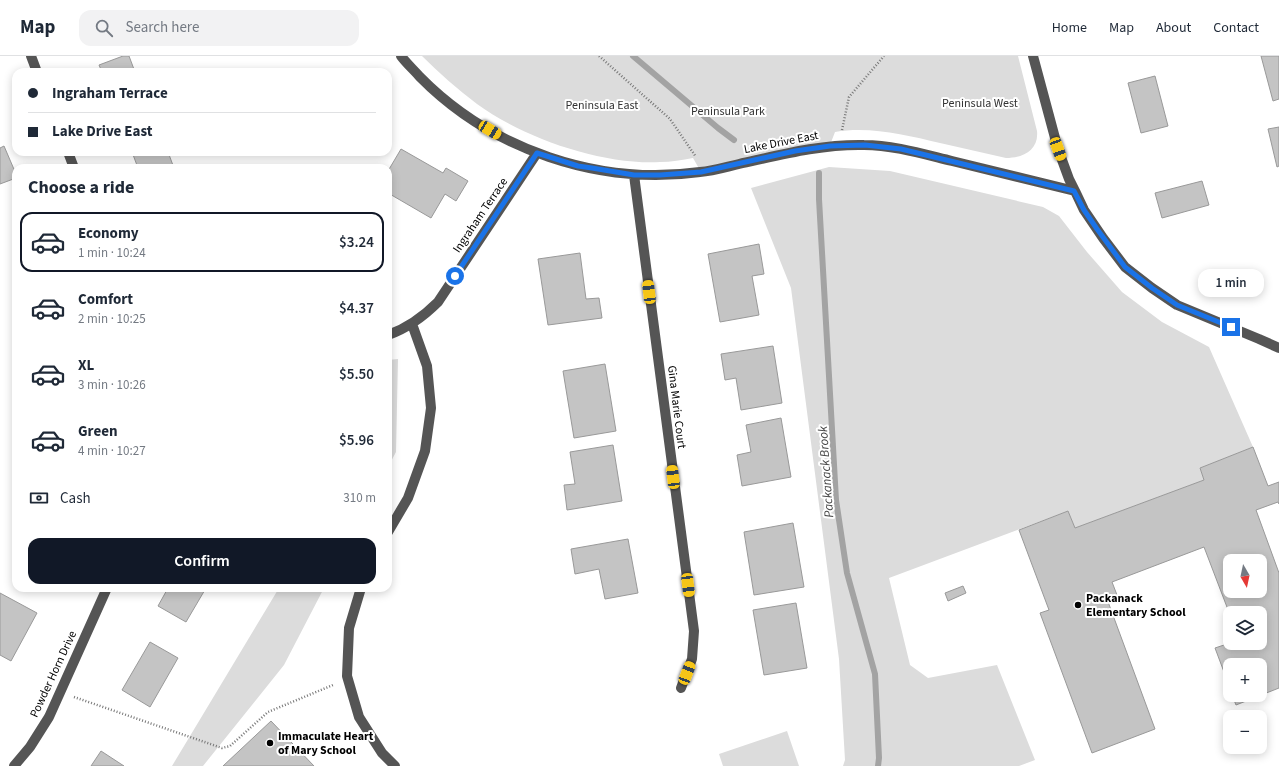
<!DOCTYPE html>
<meta charset="utf-8">
<style>
:root{--surface:#fff;--page:#f2f2f3;--text:#1f2937;--muted:#747a83;--line:#e0e1e3;--accent:#111827}
body{margin:0;font-family:"Source Sans 3",sans-serif;background:var(--page);color:var(--text);height:100vh;display:flex;flex-direction:column;font-size:15px;white-space:nowrap}
*{box-sizing:border-box;margin:0}
p{font-size:13px;color:var(--muted)}
.icon{flex:none;width:22px;height:22px;fill:none;stroke:currentColor;stroke-width:2;stroke-linecap:round;stroke-linejoin:round}
.map{position:relative;flex:1;overflow:hidden}
.side{position:absolute;left:12px;top:108px;width:380px;height:428px;display:flex;flex-direction:column;background:var(--surface);border-radius:12px;box-shadow:0 2px 10px #0003}
.side>*{flex:none}
.guide{position:absolute;left:12px;top:12px;width:380px;height:88px;border-radius:12px;box-shadow:0 2px 10px #0003;display:grid;align-content:center;height:88px;padding:0 16px;background:var(--surface)}
.needle{width:26px;rotate:171deg}
.controls{position:absolute;left:1223px;top:498px;display:grid;gap:8px}
.controls a{display:grid;place-items:center;width:44px;height:44px;border-radius:8px;background:var(--surface);box-shadow:0 2px 10px #0003;font-size:20px}
.end{position:absolute;width:18px;height:18px;margin:-9px;border:5px solid #1a73e8;background:#fff;box-shadow:0 0 0 2px #fff}
.from{border-radius:50%}
.bubble{position:absolute;height:28px;border-radius:12px;background:var(--surface);box-shadow:0 2px 10px #0003;font-size:13px;font-weight:600;line-height:28px;text-align:center}
.car{position:absolute;width:12px;height:24px;margin:-12px -6px;border-radius:5px;box-shadow:0 0 3px 1px #0007;background:linear-gradient(#f5c518 24%,#345 0 40%,#f5c518 0 76%,#345 0 86%,#f5c518 0)}
.guide b{display:flex;align-items:center;gap:14px;height:38px;font-size:15px}
.guide b+b{border-top:1px solid var(--line)}
.guide i{width:10px;height:10px;background:var(--text)}
ul{padding:0;list-style:none}
li{display:flex;align-items:center;gap:12px;height:60px;margin:0 8px 6px;padding:0 8px;border:2px solid transparent;border-radius:12px}
li div{flex:1}
li b{display:block;font-size:15px}
li em{font-style:normal;font-weight:600}
li.active{border-color:var(--accent)}
li>.icon{width:36px;height:36px;stroke-width:1.5}
h2{padding:0 16px;font-size:18px;line-height:48px}
.pay{display:flex;align-items:center;gap:10px;height:44px;padding:0 16px;font-size:15px}
.pay p{margin-inline-start:auto}
.action{display:flex;gap:8px;margin-top:auto;padding:8px 16px}
.action a{flex:1;height:46px;border-radius:12px;background:var(--accent);color:#fff;font-size:16px;font-weight:600;line-height:46px;text-align:center}
header{display:flex;align-items:center;gap:24px;box-sizing:border-box;height:56px;padding:0 20px;background:var(--surface);border-bottom:1px solid var(--line)}
header strong{font-size:19px}
nav{display:flex;gap:22px;margin-inline-start:auto;font-size:14px}
.search{width:280px;height:36px;background:var(--page);display:flex;align-items:center;gap:10px;box-sizing:border-box;padding:0 14px;border-radius:12px;color:var(--muted);font-size:15px}
.map>svg:first-child{display:block}
.green{fill:#dcdcdc}
.lines{fill:none;stroke-linecap:round;stroke-linejoin:round}
.stream{stroke:#a3a3a3;stroke-width:6}
.building{fill:#c4c4c4;stroke:#999;fill-rule:evenodd}
.path{stroke:#777;stroke-width:2.5;stroke-dasharray:1 2;stroke-linecap:butt}
.minor{stroke:#555;stroke-width:10}
.route{stroke:#1a73e8;stroke-width:5}
.poi-dot{fill:#000;stroke:#fff;stroke-width:1.5}
.labels{text-anchor:middle;stroke-width:4;stroke-linejoin:round;paint-order:stroke}
.park-label{font-size:12px;fill:#333;stroke:#fff}
.street-label{font-size:12px;fill:#000;stroke:#fff}
.poi-label{font-size:12px;font-weight:bold;fill:#000;stroke:#fff;text-anchor:start}
.water-label{font-size:13px;font-style:italic;fill:#444;stroke:#fff}
</style>
<header>
<strong>Map</strong>
<div class="search"><svg class="icon" aria-label="search" viewBox="0 0 24 24"><circle cx="10" cy="10" r="6"/><path d="M15 15l6 6"/></svg>Search here</div>
<nav><a>Home</a><a>Map</a><a>About</a><a>Contact</a></nav>
</header>
<div class="map">
<svg width="1279" height="710" viewBox="0 0 1279 710">
<rect width="100%" height="100%" fill="#fff"/>
<path class="green" d="M422 0H1018L1037 75C1039 94 1023 102 1006 102 984 97 962 92 940 87 906 79 870 70 835 76L830 89 701 116 693 102C682 104 671 106 660 106 601 109 524 82 477 48 457 33 439 17 422 0Z
M829 111 890 115 1043 151 1059 160 1087 196 1122 236 1162 266 1209 291 1253 391 1200 412 1204 424 1075 472 1068 455 889 522 910 609 928 622 997 609 1035 704 1019 710H843L845 704 839 603 791 232 751 132Z
M398 303 396 396 388 411V304Z
M279 532H324L284 609 203 710H172Z
M787 675 799 710H723L719 698Z"/>
<g class="lines">
<path class="stream" d="M633 0 718 72 734 84
M819 117V143L836 444 847 517 875 618 879 702 878 710"/>
</g>
<path class="building" d="M123 0H129L135 16H102L99 9Z
M1261 0H1279V43L1273 45Z
M1155 20 1168 70 1141 77 1128 27Z
M1279 71V110L1277 111 1268 73Z
M4 90 16 118V122L0 128V92Z
M401 93 443 117 446 112 468 125 456 145 445 138 431 162 388 137V115Z
M132 96H168L174 112H138Z
M1202 125 1209 149 1162 162 1155 137Z
M759 188 764 218 752 220 759 259 720 266 708 198Z
M580 197 586 243 599 242 602 262 548 269 538 203Z
M773 290 782 347 741 354 736 322 725 324 721 298Z
M605 308 616 375 574 382 563 315Z
M781 362 791 421 742 430 737 399 751 396 746 369Z
M613 389 622 445 567 454 564 429 575 428 570 396Z
M1253 391 1268 430 1279 426V448L1278 446 1256 454 1279 517V632L1236 649 1232 639H1260V609H1230V632L1215 592 1230 587H1260V557H1230V559L1204 491 1112 526 1117 539 1107 543 1155 673 1092 697 1040 557 1049 554 1019 474 1068 455 1075 472 1204 424 1200 412ZM1230 505H1260V535H1230Z
M793 467 804 531 754 539 744 476Z
M628 483 638 537 605 543 599 513 575 518 571 493Z
M963 530 966 537 948 545 945 537Z
M168 532H206L186 566 158 550Z
M0 537 37 557 11 605 0 599Z
M796 547 807 612 764 619 753 554Z
M150 586 178 602 150 651 122 634Z
M271 665 314 710H223Z
M101 695 124 710H91Z"/>
<g class="lines">
<path class="path" d="M599 0 670 63 696 101
M842 74 849 41 884 0
M74 641 222 692 230 690 268 656 333 629"/>
<path class="minor" d="M31 0 37 16
M401 0C407 8 414 14 420 21 492 94 599 130 700 116 713 115 726 111 739 108 780 99 821 88 864 89 893 89 923 98 952 105 993 115 1034 125 1075 135L1084 154 1103 182 1125 211 1152 232 1177 249 1259 283 1279 292
M1033 0 1058 93 1069 123 1075 135
M68 96 74 112
M634 119 694 575 692 603 681 632
M388 279C408 272 423 261 438 246L537 97
M388 476 408 442 425 395 431 352 427 310 412 268
M361 532 349 572 347 620 359 661 382 697 395 710
M14 710 30 691 49 661 107 532"/>
</g>
<g class="lines">
<path class="route" d="M455 220 537 97 578 110 592 112 634 119H660L701 116 795 95 830 90 865 89 901 93 1074 135 1084 154 1097 173 1125 211 1152 232 1177 249 1231 271"/>
</g>
<g class="poi-dot">
<circle cx="1078" cy="549" r="4"/>
<circle cx="270" cy="687" r="4"/>
</g>
<g class="labels">
<g class="park-label">
<text x="980" y="51">Peninsula West</text>
<text x="602" y="53">Peninsula East</text>
<text x="728" y="59">Peninsula Park</text>
</g>
<g class="street-label">
<text transform="translate(781 86) rotate(-11)" y="4">Lake Drive East</text>
<text transform="translate(480 159) rotate(-56)" y="4">Ingraham Terrace</text>
<text transform="translate(677 351) rotate(83)" y="4">Gina Marie Court</text>
<text transform="translate(53 618) rotate(-65)" y="4">Powder Horn Drive</text>
</g>
<g class="poi-label">
<text x="1086" y="546">Packanack<tspan x="1086" dy="14">Elementary School</tspan></text>
<text x="278" y="684">Immaculate Heart<tspan x="278" dy="14">of Mary School</tspan></text>
</g>
<g class="water-label">
<text transform="translate(825 416) rotate(-94)" y="5">Packanack Brook</text>
</g>
</g>
</svg>
<div class="controls">
<a><svg class="needle" viewBox="-14 -14 28 28"><path d="M0-13l5 13h-10z" fill="#e53935"/><path d="M0 13l5-13h-10z" fill="#747a83"/></svg></a>
<a><svg class="icon" aria-label="layers" viewBox="0 0 24 24"><path d="M12 4l9 5-9 5-9-5zM3 14l9 5 9-5"/></svg></a>
<a>+</a>
<a>−</a>
</div>
<i class="end from" style="left:455px;top:220px"></i>
<i class="end" style="left:1231px;top:271px"></i>
<div class="bubble" style="left:1198px;top:213px;width:66px">1 min</div>
<i class="car" style="left:490px;top:74px;rotate:121deg"></i>
<i class="car" style="left:1058px;top:93px;rotate:160deg"></i>
<i class="car" style="left:649px;top:236px;rotate:353deg"></i>
<i class="car" style="left:673px;top:421px;rotate:353deg"></i>
<i class="car" style="left:688px;top:529px;rotate:173deg"></i>
<i class="car" style="left:687px;top:617px;rotate:21deg"></i>
<div class="guide">
<b><i class="from"></i>Ingraham Terrace</b>
<b><i></i>Lake Drive East</b>
</div>
<section class="side">
<h2>Choose a ride</h2>
<ul>
<li class="active"><svg class="icon" aria-label="car" viewBox="0 0 24 24"><path d="M5 17H2v-5l4-1 3-4h7l3 4 3 1v5h-3M9 17h6M6 11h13"/><circle cx="7" cy="17" r="2"/><circle cx="17" cy="17" r="2"/></svg><div><b>Economy</b><p>1 min · 10:24</p></div><em>$3.24</em></li>
<li><svg class="icon" aria-label="car" viewBox="0 0 24 24"><path d="M5 17H2v-5l4-1 3-4h7l3 4 3 1v5h-3M9 17h6M6 11h13"/><circle cx="7" cy="17" r="2"/><circle cx="17" cy="17" r="2"/></svg><div><b>Comfort</b><p>2 min · 10:25</p></div><em>$4.37</em></li>
<li><svg class="icon" aria-label="car" viewBox="0 0 24 24"><path d="M5 17H2v-5l4-1 3-4h7l3 4 3 1v5h-3M9 17h6M6 11h13"/><circle cx="7" cy="17" r="2"/><circle cx="17" cy="17" r="2"/></svg><div><b>XL</b><p>3 min · 10:26</p></div><em>$5.50</em></li>
<li><svg class="icon" aria-label="car" viewBox="0 0 24 24"><path d="M5 17H2v-5l4-1 3-4h7l3 4 3 1v5h-3M9 17h6M6 11h13"/><circle cx="7" cy="17" r="2"/><circle cx="17" cy="17" r="2"/></svg><div><b>Green</b><p>4 min · 10:27</p></div><em>$5.96</em></li>
</ul>
<div class="pay"><svg class="icon" aria-label="cash" viewBox="0 0 24 24"><path d="M3 7h18v10H3z"/><circle cx="12" cy="12" r="2"/></svg>Cash<p>310 m</p></div>
<div class="action"><a>Confirm</a></div>
</section>
</div>
